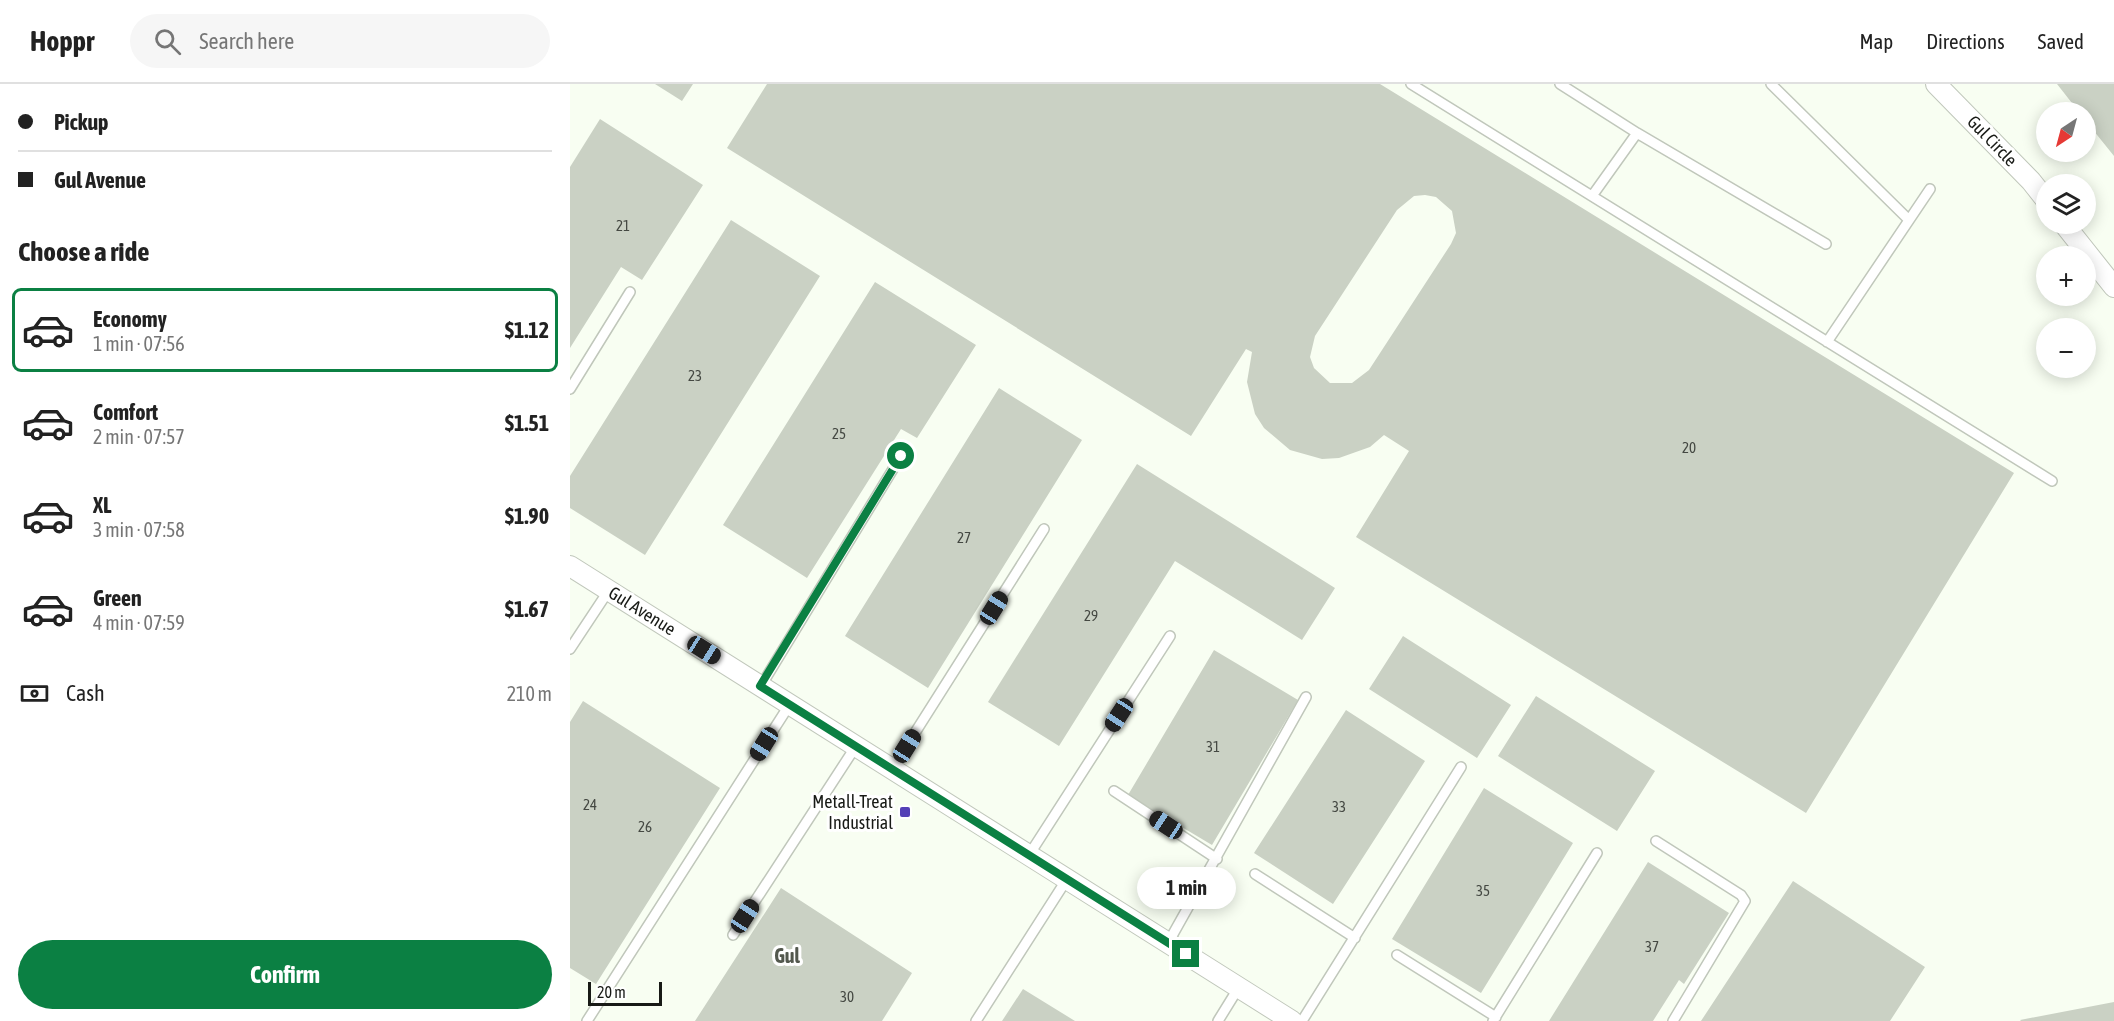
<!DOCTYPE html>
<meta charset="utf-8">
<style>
:root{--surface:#fff;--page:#f6f6f6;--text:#222;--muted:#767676;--line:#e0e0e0;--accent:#0b8043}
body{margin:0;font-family:"Asap Condensed",sans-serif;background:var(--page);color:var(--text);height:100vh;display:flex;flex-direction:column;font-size:22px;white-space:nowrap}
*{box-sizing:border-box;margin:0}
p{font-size:20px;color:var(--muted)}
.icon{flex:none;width:33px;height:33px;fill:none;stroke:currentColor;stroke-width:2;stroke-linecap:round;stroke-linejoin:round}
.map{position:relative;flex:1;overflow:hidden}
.panel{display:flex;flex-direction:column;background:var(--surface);width:570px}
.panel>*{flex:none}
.guide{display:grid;align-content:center;height:132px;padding:0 18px;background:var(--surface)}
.needle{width:39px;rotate:216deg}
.buttons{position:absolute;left:1466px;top:18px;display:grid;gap:12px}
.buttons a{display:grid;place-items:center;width:60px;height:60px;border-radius:50%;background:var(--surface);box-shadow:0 3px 15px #0003;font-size:30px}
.scale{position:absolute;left:18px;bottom:15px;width:74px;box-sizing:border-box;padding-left:6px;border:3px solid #181a16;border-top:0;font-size:16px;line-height:21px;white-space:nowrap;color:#181a16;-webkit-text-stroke:4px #fff;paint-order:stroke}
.end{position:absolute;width:27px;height:27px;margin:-14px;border:8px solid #0b8043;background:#fff;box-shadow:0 0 0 3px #fff}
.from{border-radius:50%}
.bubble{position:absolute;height:42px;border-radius:21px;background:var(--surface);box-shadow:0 3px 15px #0003;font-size:20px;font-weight:700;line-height:42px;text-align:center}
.car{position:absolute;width:18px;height:36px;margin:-18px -9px;border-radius:8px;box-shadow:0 0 4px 2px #0007;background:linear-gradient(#222 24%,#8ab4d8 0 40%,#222 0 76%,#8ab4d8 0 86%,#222 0)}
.guide b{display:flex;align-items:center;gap:21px;height:57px;font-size:22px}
.guide b+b{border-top:2px solid var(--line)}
.guide i{width:15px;height:15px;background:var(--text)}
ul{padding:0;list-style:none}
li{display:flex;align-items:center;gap:18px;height:84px;margin:0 12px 9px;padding:0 6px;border:3px solid transparent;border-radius:9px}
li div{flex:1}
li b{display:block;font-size:22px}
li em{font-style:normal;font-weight:700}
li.current{border-color:var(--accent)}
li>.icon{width:54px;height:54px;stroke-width:1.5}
h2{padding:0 18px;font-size:27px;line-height:72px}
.pay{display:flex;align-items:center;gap:15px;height:66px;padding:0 18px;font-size:22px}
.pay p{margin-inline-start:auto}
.primary-button{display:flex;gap:12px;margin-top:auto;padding:12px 18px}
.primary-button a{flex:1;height:69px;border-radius:36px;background:var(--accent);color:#fff;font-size:24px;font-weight:700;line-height:69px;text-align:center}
header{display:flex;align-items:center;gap:36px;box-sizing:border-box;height:84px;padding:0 30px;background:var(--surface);border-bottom:2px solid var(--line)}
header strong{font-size:28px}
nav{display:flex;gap:33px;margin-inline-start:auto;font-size:21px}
.search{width:420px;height:54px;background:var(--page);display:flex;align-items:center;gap:15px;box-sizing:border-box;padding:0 21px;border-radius:33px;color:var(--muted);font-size:22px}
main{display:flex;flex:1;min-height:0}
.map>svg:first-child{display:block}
.building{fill:#cad1c4;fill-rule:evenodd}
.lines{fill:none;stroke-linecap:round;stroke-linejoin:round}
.lane-casing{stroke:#c0c7bb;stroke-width:12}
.street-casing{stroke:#c0c7bb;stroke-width:22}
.lane{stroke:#fff;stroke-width:9}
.street{stroke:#fff;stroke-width:20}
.route{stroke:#0b8043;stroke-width:8}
.poi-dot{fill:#5440b7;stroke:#fff;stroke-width:2}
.labels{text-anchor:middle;stroke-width:6;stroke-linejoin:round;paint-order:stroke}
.number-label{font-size:15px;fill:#444842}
.street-label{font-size:18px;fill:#181a16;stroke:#fff}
.poi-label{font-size:18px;fill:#181a16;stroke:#fff;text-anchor:end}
.neighbourhood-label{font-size:20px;font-weight:bold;fill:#53584e;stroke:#fff}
</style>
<header>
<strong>Hoppr</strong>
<div class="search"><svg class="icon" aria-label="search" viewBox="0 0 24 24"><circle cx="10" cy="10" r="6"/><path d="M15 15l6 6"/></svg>Search here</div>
<nav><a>Map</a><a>Directions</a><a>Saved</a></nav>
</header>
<main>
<section class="panel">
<div class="guide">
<b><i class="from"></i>Pickup</b>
<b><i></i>Gul Avenue</b>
</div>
<h2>Choose a ride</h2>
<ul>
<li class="current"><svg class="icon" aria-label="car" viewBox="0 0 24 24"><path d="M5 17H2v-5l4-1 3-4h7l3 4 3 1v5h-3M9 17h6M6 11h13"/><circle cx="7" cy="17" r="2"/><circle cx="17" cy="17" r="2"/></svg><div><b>Economy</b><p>1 min · 07:56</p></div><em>$1.12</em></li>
<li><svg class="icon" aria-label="car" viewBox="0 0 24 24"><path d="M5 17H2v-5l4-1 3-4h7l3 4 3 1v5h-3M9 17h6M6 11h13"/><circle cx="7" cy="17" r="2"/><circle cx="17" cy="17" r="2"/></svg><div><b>Comfort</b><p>2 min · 07:57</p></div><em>$1.51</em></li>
<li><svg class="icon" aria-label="car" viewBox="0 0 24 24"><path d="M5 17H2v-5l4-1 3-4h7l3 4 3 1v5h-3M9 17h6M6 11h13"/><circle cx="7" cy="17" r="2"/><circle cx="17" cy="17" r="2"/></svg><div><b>XL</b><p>3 min · 07:58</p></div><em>$1.90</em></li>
<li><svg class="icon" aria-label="car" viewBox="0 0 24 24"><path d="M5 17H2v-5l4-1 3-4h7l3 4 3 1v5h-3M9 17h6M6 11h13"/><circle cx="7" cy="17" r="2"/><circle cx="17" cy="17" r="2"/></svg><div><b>Green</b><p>4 min · 07:59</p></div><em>$1.67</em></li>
</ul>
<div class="pay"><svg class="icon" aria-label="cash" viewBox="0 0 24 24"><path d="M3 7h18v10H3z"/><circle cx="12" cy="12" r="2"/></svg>Cash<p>210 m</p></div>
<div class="primary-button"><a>Confirm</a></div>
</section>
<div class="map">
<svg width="1544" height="937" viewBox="0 0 1544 937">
<rect width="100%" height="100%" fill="#f8fef2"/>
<path class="building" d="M85 0H123L112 17Z
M197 0H810L1444 389 1236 729 786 453 839 367 814 351 800 363 769 374 752 375 720 366 694 344 685 330 677 298 682 268 676 265 621 352 157 64ZM855 111 866 113 882 127 886 149 881 160 799 286 782 299H760L744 284 740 273 745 252 827 126 844 112Z
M1487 0H1544V72L1515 36V28H1509Z
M30 35 133 101 72 196 51 183 0 264V83Z
M161 136 250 192 75 471 0 424V392Z
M305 198 406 261 347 354 331 345 237 494 153 441Z
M429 304 512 356 358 604 275 552Z
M567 380 765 504 732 556 605 477 489 662 418 618Z
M833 552 941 621 907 674 799 605Z
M644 566 728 616 642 761 558 711Z
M966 612 1085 687 1047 747 928 672Z
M13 617 150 704 26 900 0 884V638Z
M776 626 855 677 763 820 684 769Z
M914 704 1003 759 911 909 822 855Z
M1078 778 1159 829 1114 900 1109 896 1083 937H979Z
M1223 797 1355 883 1320 937H1131Z
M211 804 342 889 312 937H125Z
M453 905 505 937H432Z
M1544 918V937H1451L1450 936Z"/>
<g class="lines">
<g class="lane-casing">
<path id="lane" d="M841 0 1482 397
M990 0 1067 49 1022 112
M1201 0 1339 136
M1067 49 1256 160
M1257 258 1360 105
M0 305 60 208
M0 565 39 506
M191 602 331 372
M322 685 474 445
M544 707 647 775
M1086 757 1171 811 1175 817 1103 937
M459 771 600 552
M685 790 785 854
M163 851 286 662
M598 859 736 613
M827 871 926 933
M17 937 220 620
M406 937 497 795
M648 937 669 903
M732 937 891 683
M923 937 1027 769"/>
</g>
<g class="street-casing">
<path id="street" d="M1366 0 1461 97 1476 116
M1494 140 1544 203
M0 482 722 937"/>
</g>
<use href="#lane" class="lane"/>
<use href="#street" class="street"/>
</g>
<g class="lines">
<path class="route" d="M331 372 190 602 616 870"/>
</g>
<rect class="poi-dot" x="329" y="722" width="12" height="12" rx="3"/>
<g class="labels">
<g class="number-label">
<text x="53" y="147">21</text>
<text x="125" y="297">23</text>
<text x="269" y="355">25</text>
<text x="1119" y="369">20</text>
<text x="394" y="459">27</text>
<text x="521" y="537">29</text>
<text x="643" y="668">31</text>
<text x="20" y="726">24</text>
<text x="769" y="728">33</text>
<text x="75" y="748">26</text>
<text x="913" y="812">35</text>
<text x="1082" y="868">37</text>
<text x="277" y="918">30</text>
</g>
<g class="street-label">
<text transform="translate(1422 57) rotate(46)" y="6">Gul Circle</text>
<text transform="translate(72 527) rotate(32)" y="6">Gul Avenue</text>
</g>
<g class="poi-label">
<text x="323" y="724">Metall-Treat<tspan x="323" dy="21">Industrial</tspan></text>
</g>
<g class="neighbourhood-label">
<text x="217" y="879">Gul</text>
</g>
</g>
</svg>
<div class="buttons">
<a><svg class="needle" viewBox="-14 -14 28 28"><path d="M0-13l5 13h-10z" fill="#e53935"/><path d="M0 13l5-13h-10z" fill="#767676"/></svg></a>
<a><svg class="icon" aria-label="layers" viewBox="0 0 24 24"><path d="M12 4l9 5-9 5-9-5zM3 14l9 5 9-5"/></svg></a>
<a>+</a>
<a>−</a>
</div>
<div class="scale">20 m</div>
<i class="end from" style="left:331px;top:372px"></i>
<i class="end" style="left:616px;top:870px"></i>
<div class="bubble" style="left:567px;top:783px;width:99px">1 min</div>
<i class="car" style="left:424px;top:524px;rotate:32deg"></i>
<i class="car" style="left:134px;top:566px;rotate:122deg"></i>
<i class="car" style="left:549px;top:631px;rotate:213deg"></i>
<i class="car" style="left:194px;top:660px;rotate:212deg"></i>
<i class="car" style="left:337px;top:662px;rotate:32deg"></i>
<i class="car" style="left:596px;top:741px;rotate:303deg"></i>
<i class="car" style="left:175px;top:832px;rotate:33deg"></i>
</div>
</main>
